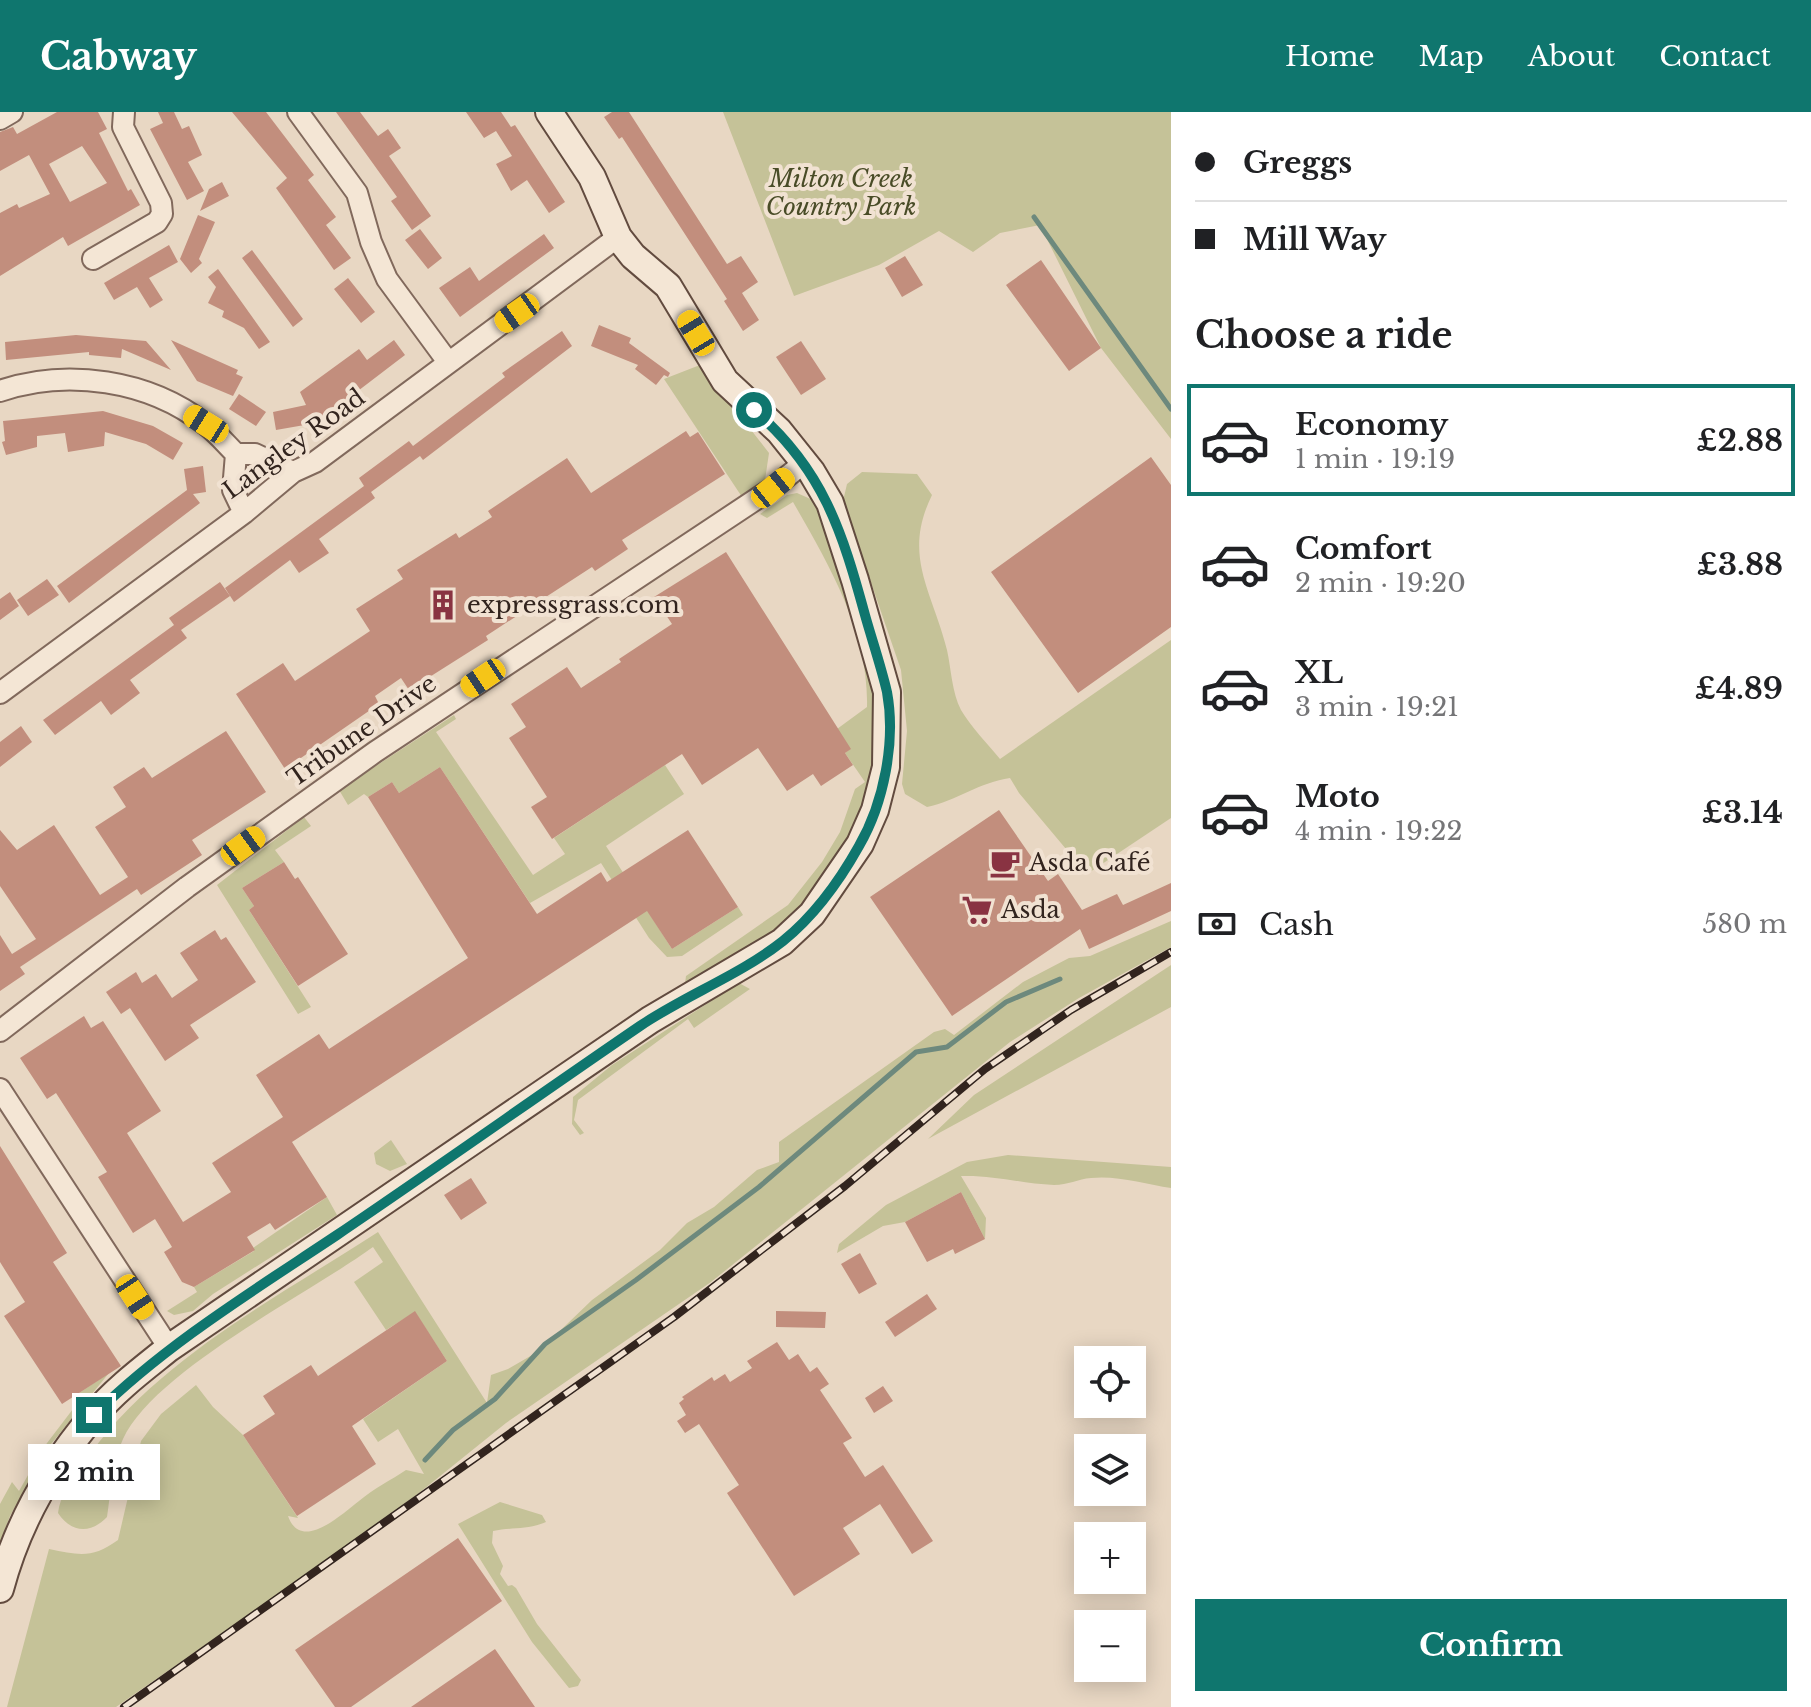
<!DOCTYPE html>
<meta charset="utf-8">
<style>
:root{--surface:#fff;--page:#f2f2f2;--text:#202124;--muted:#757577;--line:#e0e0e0;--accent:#0f766e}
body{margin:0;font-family:"Libre Baskerville",serif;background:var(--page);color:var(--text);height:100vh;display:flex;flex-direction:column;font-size:30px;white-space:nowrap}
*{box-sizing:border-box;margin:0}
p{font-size:26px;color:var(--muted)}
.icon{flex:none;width:44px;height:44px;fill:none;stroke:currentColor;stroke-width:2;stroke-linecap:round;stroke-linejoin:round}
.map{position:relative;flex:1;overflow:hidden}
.side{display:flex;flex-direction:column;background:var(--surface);width:640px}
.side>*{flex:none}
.banner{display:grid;align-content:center;height:176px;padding:0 24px;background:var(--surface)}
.buttons{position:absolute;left:1074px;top:1234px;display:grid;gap:16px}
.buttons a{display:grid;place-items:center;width:72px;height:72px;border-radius:0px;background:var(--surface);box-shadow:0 4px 20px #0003;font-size:40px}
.end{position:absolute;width:36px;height:36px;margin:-18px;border:10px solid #0f766e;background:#fff;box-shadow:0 0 0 4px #fff}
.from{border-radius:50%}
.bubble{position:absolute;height:56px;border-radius:0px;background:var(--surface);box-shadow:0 4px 20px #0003;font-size:26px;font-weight:700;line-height:56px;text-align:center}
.car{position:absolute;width:24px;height:48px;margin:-24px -12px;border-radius:10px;box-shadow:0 0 6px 2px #0007;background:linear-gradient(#f5c518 24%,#345 0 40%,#f5c518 0 76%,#345 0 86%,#f5c518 0)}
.banner b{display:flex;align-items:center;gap:28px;height:76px;font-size:30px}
.banner b+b{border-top:2px solid var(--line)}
.banner i{width:20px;height:20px;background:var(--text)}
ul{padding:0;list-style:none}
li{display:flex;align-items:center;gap:24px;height:112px;margin:0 16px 12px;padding:0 8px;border:4px solid transparent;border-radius:0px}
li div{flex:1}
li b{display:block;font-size:30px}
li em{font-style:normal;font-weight:700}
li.current{border-color:var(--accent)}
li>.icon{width:72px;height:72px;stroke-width:1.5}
h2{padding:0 24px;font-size:36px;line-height:96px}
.pay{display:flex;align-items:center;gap:20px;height:88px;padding:0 24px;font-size:30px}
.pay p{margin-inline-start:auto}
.button{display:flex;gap:16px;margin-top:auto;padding:16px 24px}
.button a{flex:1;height:92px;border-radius:0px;background:var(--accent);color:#fff;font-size:32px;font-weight:700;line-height:92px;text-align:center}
header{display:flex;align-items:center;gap:48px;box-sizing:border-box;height:112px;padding:0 40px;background:var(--accent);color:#fff}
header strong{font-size:38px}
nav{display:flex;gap:44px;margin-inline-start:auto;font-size:28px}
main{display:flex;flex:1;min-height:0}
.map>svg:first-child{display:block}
.green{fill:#c5c298}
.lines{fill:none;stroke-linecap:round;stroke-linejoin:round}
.stream{stroke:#6d897d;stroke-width:5}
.building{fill:#c28e7d;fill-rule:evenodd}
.street-casing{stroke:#81695c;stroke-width:24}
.secondary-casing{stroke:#624b3f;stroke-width:30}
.street{stroke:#f4e6d5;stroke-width:20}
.secondary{stroke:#f4e6d5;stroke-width:26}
.rail-casing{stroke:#32241e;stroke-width:8}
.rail{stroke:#f1e2d2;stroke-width:5;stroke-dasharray:15;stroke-linecap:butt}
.route{stroke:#0f766e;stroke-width:10}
.labels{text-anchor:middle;stroke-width:8;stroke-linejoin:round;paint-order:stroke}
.park-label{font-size:24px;font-style:italic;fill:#494c27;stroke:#f1e2d2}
.street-label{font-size:24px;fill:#32241e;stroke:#f1e2d2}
.poi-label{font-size:24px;fill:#32241e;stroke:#f1e2d2;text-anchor:start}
</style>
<header>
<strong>Cabway</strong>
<nav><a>Home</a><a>Map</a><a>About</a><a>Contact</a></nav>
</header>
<main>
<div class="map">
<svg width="1171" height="1595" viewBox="0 0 1171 1595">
<rect width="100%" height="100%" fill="#e8d7c3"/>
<path class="green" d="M723 0H1171V327L1101 236 1040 113 1000 121 973 140 939 119 879 153 794 184Z
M700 253 769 341 765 368 742 385 664 267Z
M862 360 917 362 932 383C902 444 932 478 947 538 951 556 952 581 961 598 971 615 987 631 1000 647L1171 528V706L1087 762 1019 681 1010 666C980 670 956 689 927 695L905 682 902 672 907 619 901 558 843 389 847 372Z
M797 381 815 389C858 510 915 630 834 749 822 767 810 786 793 802 761 832 721 854 684 879L686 864 788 793 822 750 840 720 855 677 865 670 845 641 850 637 837 617 867 595C869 520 829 453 793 390L767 406 760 402 787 383Z
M454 603 456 607 436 620 533 763 565 742 554 726 665 653 684 682 606 734 672 837 738 795 743 803 682 844 667 845 649 826 601 751 530 791 440 655 399 681 392 670 368 685 364 682 348 693 339 678Z
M304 705 311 714 275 738 284 750 242 776 254 794 249 798 311 895 298 902 217 773Z
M1171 809V835L1079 886 1010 930 711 1170 506 1311 419 1381 337 1441 116 1595H7L49 1437C79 1443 92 1447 118 1428L141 1329 161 1302 196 1273 213 1295 243 1323 298 1406 288 1404C301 1441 342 1402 359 1389 373 1377 391 1368 406 1358L424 1362 398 1317 378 1330 363 1307 447 1249 415 1200 386 1218 354 1170 383 1150 373 1135C310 1181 154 1259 123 1327 112 1350 111 1379 107 1405 91 1422 71 1421 58 1401 60 1383 72 1368 82 1353 153 1249 275 1187 378 1120L487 1291 491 1263 508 1257 539 1239 592 1188 660 1138 687 1111 714 1095 757 1058 779 1050V1030L934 920 945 917 954 923 1023 870 1069 846 1090 844Z
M1171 853V895L928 1027 974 983Z
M739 871 750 877 694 916 688 907 578 988 574 1008 584 1021 580 1023 572 1012 573 985 612 953Z
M391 1028 407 1052 390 1059 376 1052 374 1041Z
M1008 1043 1171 1055V1076C1146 1072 1116 1063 1091 1066 1078 1067 1068 1073 1054 1073 1023 1072 995 1063 961 1064L986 1106 985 1127 961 1080 905 1110 883 1114 837 1141 839 1132 886 1093 967 1050Z
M327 1085 337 1103 213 1182 193 1199 174 1203 167 1199 197 1180 194 1175 254 1139 253 1136Z
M109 1261 47 1337 10 1404 0 1431V1392L12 1370 19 1379 44 1335 76 1293 79 1281Z
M500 1390 542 1403 546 1410C528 1418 512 1415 493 1419L492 1431 503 1454 500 1462 508 1474 512 1473 516 1476 537 1512 581 1568 578 1574 569 1576 532 1530 458 1412Z"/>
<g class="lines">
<path class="stream" d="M1034 105 1171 297
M425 1348 453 1318 495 1287 545 1232 636 1168 759 1075 916 940 947 935 1006 890 1060 867"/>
</g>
<path class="building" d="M57 0H98L107 17 99 21 128 79 131 77 140 93 68 134 63 125 0 164V101L17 92 19 96 50 82 29 43 0 59V20L13 15 17 22ZM82 34 107 71 70 90 49 52Z
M158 0H174L182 17 189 14 202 43 188 50 204 79 187 88 150 17 163 11Z
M232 0H266L314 63 308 68 336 105 326 113 351 146 334 158 276 76 287 66Z
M336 0H360L378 24 388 17 401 36 389 44 431 104 412 118 391 89 397 85Z
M466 0H501L511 15 515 13 565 90 549 101 527 68 511 79 496 52 512 44 496 19 484 26Z
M612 0H629L727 152 741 144 758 170 742 181 759 208 743 219 724 189 727 187 622 25 619 27 604 5Z
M222 70 229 84 200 99 209 77Z
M198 103 215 110 199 147 202 151 191 161 180 147Z
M420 117 442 146 428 157 405 128Z
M544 122 554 136 460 205 439 176 470 155 479 169Z
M169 133 178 150 149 166 163 188 150 196 137 175 114 188 104 171Z
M252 138 303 207 293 215 242 146Z
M905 144 923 173 902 185 885 156Z
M1041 148 1101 236 1069 259 1006 173Z
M218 157 270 230 259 237 244 216 222 205 224 199 208 191 216 175 208 165Z
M348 166 375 200 361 211 334 177Z
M599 213 631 226 629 231 670 261 668 265 664 263 656 273 635 257 638 253 591 234Z
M562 219 572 234 423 348 420 344 371 380 375 386 319 427 329 441 299 461 290 448 234 490 225 476 364 374 359 366 409 329 413 334 505 265 502 261Z
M76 223 146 229 171 258 122 237 121 246 89 243V240L6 248 5 230Z
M171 228 238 258 236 262 243 265 233 284 197 269Z
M394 228 405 243 316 311 276 318 273 300 306 293 300 280 359 237 367 248Z
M801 229 826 267 801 283 776 245Z
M239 282 266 300 256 314 229 297Z
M103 299 153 314 183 331 173 348 146 332 105 320 104 334 68 340 65 321 37 324V335L6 343 2 330 5 329 3 309Z
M686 319 690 325 698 320 725 362 622 428 628 437 595 459 592 455 532 494 486 524 488 528 409 578 401 566 375 584 379 592 285 657 236 582 283 551 295 569 370 519 356 497 403 467 397 458 456 421 459 426 492 405 488 399 567 346 591 381Z
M1151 345 1171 373V515L1078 581 991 460Z
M203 354 206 380 193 382 200 391 69 491 57 474 187 378 184 357Z
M726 440 851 637 845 641 853 653 821 674 813 662 787 679 758 636 702 673 682 642 552 727 531 695 547 685 509 626 526 615 511 592 567 555 581 576 621 550 619 547 672 512 654 485Z
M47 467 59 483 28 504 17 488Z
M220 470 230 484 181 518 187 526 130 568 140 581 111 603 101 589 55 623 43 608 174 513 169 506Z
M10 480 19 494 0 508V487Z
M21 614 32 630 0 655V630Z
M226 619 266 680 192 728 202 743 141 783 137 777 20 855 25 862 0 879V823L12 842 36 827 0 774V718L17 738 54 713 100 783 128 765 95 715 126 695 113 675 144 655 152 666Z
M440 655 537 802 601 760 607 770 688 718 738 795 672 837 647 799 292 1030 327 1085 275 1118 270 1111 247 1125 255 1138 194 1175 182 1170 164 1140 172 1135 155 1107 133 1121 98 1065 107 1060 56 981 47 987 20 946 84 904 91 916 103 909 161 999 127 1021 183 1110 231 1080 212 1051 283 1005 256 963 319 922 329 937 468 846 368 685 392 670 399 681Z
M999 698 1048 769 1058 762 1082 798 1117 782 1123 793 1171 771V799L1089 837 1080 817 952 904 870 785Z
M284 750 295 767 298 765 348 842 298 874 249 798 254 794 242 776Z
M215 818 221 828 226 825 256 870 190 913 199 926 165 949 130 896 121 902 106 880 136 860 142 871 156 862 172 886 198 868 180 841Z
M0 1034 67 1141 53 1150 121 1254 62 1292 4 1204 25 1190 0 1150Z
M471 1066 487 1091 461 1108 444 1083Z
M961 1080 985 1127 955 1142 953 1137 927 1150 905 1110Z
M860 1141 877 1172 859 1182 841 1152Z
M927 1182 937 1197 895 1225 885 1210Z
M415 1199 447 1249 352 1314 376 1352 297 1404 243 1323 275 1302 263 1284 311 1253 318 1264Z
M776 1199 826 1200 825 1216 776 1215Z
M777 1230 789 1248 798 1242 810 1260 817 1255 829 1272 820 1278 852 1326 843 1331 865 1365 883 1353 933 1429 912 1442 880 1392 843 1416 860 1442 794 1484 727 1381 739 1373 699 1312 685 1321 677 1309 686 1303 679 1291 684 1287 682 1285 712 1265 714 1269 725 1262 730 1270 752 1256 747 1249Z
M883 1274 893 1289 874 1301 865 1286Z
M458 1426 502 1489 351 1595H335L295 1538Z
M495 1537 535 1595H411Z"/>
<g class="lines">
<g class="street-casing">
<path id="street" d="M298 0 357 81 371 130 387 167 448 250
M0 7 12 0
M93 147 157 110 162 102 161 91 123 15 124 0
M0 279C67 256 149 268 205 312 216 320 226 332 236 342H255L293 360
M236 342 233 378 244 401
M0 581 244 401 293 360 315 350 618 125
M0 919 187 775 375 640 773 376 805 350
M0 977 169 1236"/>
</g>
<g class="secondary-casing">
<path id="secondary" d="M0 1477C17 1413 51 1353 94 1303 116 1277 143 1257 169 1236L650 908 782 830 812 802 860 732 875 698 886 655 887 580 855 468 830 391 811 359 779 319 725 269 668 174 633 144 618 125 592 65 549 0"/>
</g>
<use href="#street" class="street"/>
<use href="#secondary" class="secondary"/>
<g class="rail-casing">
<path id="rail" d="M124 1595 674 1205 845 1074 985 957 1071 898 1171 840"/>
</g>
<use href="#rail" class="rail"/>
</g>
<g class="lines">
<path class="route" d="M94 1303C166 1232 253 1179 337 1123 439 1054 539 983 640 914 686 883 740 863 783 829 814 804 840 768 859 734 884 691 896 629 887 580 881 554 872 528 865 503 842 419 823 357 754 298"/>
</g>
<defs>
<g id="building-bare" transform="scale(2.4)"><path d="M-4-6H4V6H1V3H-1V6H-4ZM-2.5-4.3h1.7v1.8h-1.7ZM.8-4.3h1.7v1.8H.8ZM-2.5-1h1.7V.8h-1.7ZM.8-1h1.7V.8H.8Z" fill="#893342" stroke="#f1e2d2" stroke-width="2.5" paint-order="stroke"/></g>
<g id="cafe-bare" transform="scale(2.4)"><path d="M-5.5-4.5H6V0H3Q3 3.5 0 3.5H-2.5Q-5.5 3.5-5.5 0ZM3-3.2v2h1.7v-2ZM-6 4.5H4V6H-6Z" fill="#893342" stroke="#f1e2d2" stroke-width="2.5" paint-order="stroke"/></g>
<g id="supermarket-bare" transform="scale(2.4)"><path d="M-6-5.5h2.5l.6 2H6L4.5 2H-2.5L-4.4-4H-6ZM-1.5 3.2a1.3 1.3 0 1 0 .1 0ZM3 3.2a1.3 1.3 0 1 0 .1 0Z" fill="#893342" stroke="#f1e2d2" stroke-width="2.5" paint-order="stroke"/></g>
</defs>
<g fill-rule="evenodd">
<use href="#building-bare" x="443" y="493"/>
<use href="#cafe-bare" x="1005" y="751"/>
<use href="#supermarket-bare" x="977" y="798"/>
</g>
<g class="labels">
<g class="park-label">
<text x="841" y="75">Milton Creek<tspan x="841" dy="28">Country Park</tspan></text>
</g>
<g class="street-label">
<text transform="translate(294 332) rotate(-36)" y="8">Langley Road</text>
<text transform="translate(362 619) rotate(-35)" y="8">Tribune Drive</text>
</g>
<g class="poi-label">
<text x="467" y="501">expressgrass.com</text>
<text x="1029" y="759">Asda Café</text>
<text x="1001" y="806">Asda</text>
</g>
</g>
</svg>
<div class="buttons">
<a><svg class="icon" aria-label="locate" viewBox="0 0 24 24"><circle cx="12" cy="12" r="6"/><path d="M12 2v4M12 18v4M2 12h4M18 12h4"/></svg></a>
<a><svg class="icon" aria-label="layers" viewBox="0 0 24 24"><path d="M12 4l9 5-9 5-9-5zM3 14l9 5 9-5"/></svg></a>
<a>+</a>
<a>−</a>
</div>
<i class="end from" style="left:754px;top:298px"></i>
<i class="end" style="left:94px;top:1303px"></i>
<div class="bubble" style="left:28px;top:1332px;width:132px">2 min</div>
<i class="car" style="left:517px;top:201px;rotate:235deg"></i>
<i class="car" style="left:696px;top:221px;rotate:329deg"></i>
<i class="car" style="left:206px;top:312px;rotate:302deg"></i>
<i class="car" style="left:773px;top:376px;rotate:51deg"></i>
<i class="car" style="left:483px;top:566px;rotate:236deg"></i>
<i class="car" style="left:243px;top:734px;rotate:54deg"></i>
<i class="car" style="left:135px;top:1185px;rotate:147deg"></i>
</div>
<section class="side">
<div class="banner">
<b><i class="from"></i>Greggs</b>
<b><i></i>Mill Way</b>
</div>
<h2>Choose a ride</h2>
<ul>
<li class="current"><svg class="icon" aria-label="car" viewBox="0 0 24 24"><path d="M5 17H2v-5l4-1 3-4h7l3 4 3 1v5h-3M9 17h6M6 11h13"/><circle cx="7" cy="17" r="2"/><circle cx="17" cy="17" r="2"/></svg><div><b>Economy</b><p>1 min · 19:19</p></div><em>£2.88</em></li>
<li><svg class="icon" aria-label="car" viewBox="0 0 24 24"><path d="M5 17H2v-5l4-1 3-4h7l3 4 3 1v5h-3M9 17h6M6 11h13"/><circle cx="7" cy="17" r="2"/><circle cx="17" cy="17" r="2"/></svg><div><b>Comfort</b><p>2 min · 19:20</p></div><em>£3.88</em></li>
<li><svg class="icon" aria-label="car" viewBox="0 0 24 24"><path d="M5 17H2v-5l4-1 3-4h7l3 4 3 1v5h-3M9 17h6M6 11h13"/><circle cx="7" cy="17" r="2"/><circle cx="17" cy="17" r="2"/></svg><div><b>XL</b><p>3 min · 19:21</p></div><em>£4.89</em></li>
<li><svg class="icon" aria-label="car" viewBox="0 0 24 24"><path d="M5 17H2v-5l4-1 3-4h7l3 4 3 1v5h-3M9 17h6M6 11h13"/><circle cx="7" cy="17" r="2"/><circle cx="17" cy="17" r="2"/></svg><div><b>Moto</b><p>4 min · 19:22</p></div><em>£3.14</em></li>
</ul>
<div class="pay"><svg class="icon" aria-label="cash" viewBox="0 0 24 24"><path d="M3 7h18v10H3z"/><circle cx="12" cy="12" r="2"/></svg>Cash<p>580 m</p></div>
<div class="button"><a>Confirm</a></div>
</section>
</main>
